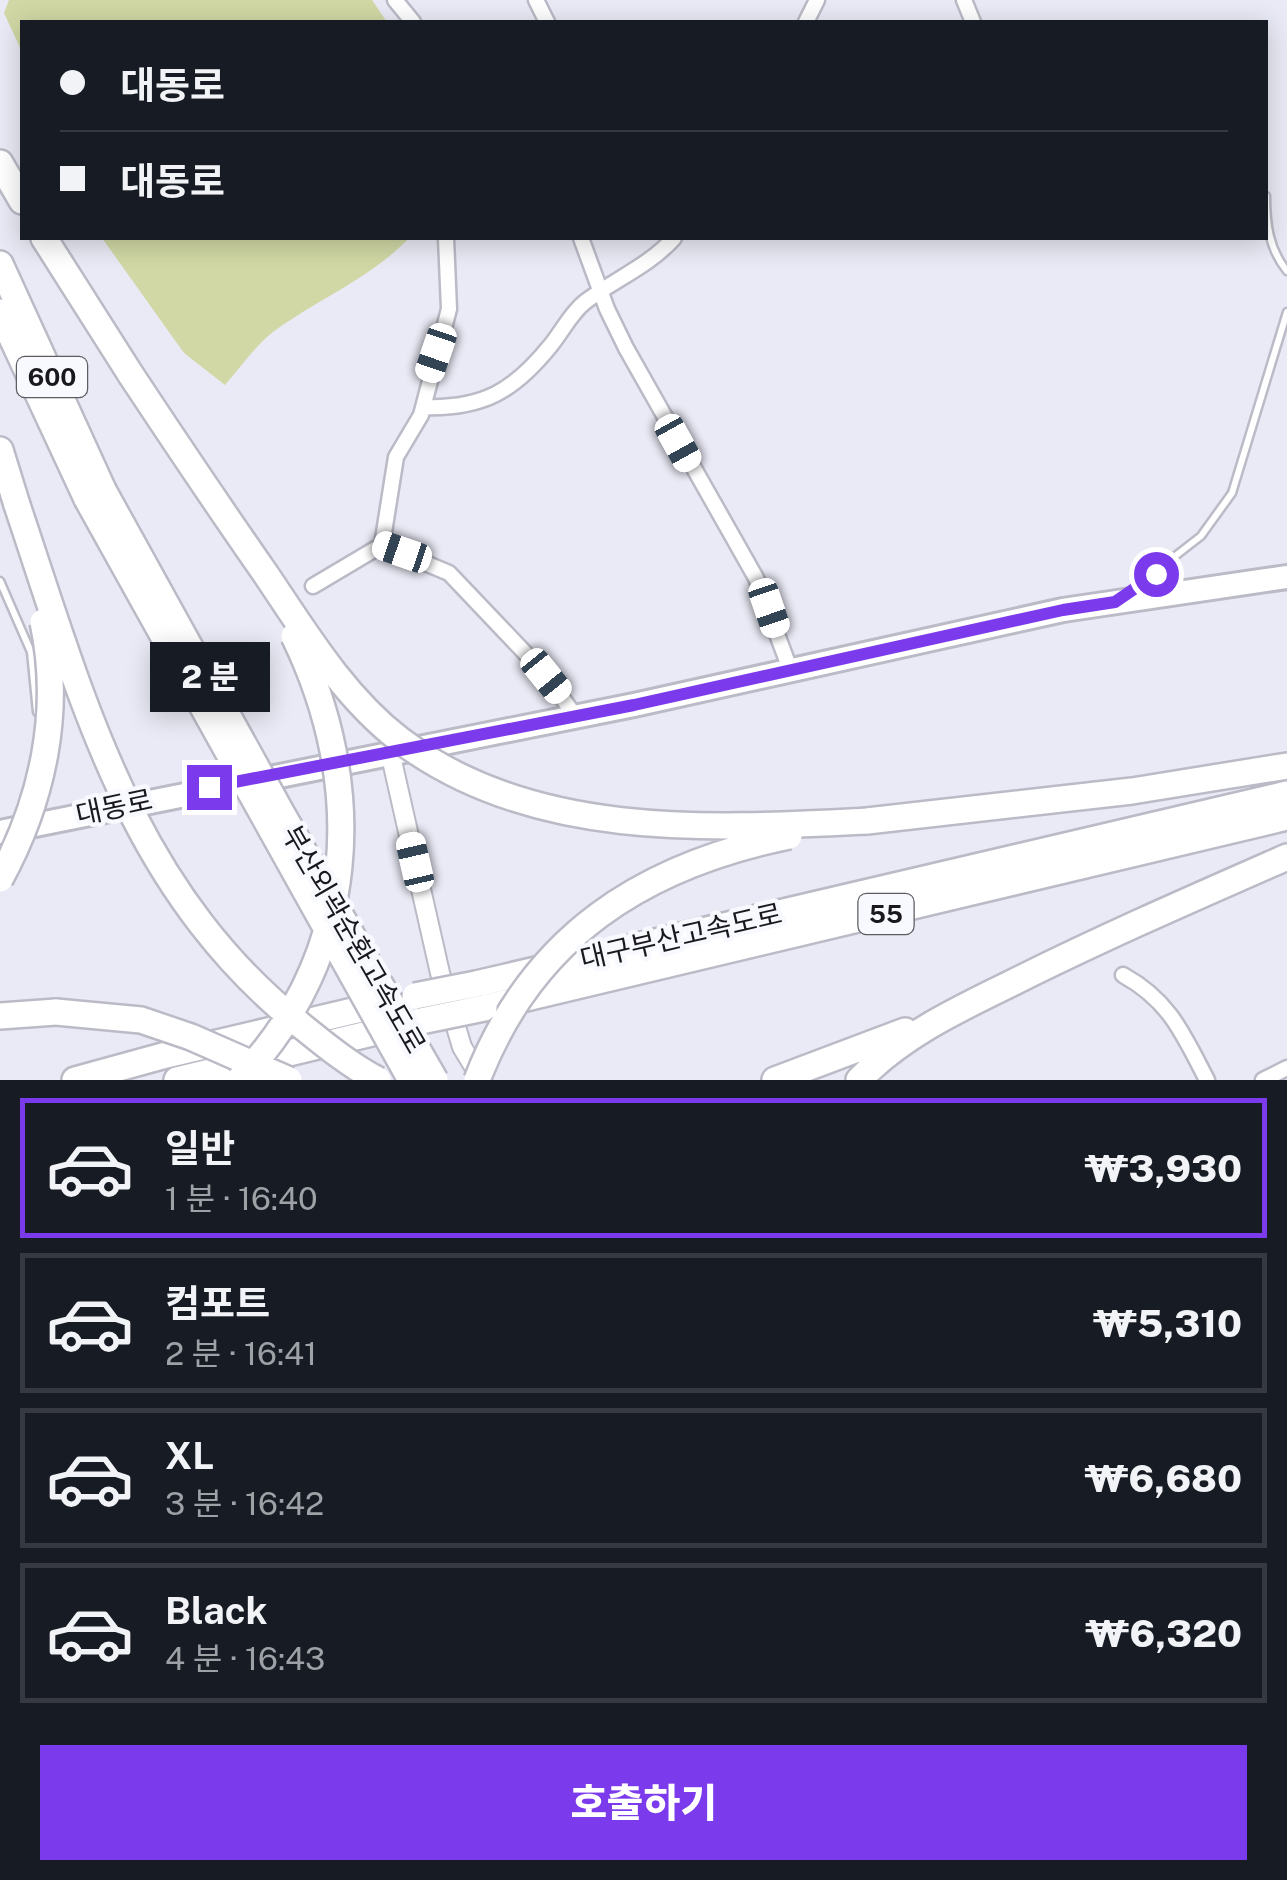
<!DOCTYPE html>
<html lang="ko">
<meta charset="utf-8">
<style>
:root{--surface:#171b24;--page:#242831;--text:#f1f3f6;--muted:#9ea1a6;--line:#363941;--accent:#7c3aed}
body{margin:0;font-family:"Public Sans","Noto Sans KR",sans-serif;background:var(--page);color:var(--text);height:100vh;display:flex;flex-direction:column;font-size:38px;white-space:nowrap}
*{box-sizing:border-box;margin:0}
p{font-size:32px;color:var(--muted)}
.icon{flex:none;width:55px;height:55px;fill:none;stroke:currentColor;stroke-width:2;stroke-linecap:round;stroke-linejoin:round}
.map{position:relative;height:1080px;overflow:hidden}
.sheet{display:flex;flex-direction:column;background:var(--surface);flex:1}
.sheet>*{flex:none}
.hud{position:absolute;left:20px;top:20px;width:1248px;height:220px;border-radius:0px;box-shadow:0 5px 25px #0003;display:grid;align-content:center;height:220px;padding:0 40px;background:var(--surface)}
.end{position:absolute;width:45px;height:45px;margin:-22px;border:12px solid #7c3aed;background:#fff;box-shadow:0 0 0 5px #fff}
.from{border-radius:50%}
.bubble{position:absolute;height:70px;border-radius:0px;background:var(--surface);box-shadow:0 5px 25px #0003;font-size:32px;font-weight:800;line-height:70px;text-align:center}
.car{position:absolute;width:30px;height:60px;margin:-30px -15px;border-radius:12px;box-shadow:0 0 8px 2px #0007;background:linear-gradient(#fff 24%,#345 0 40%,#fff 0 76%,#345 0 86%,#fff 0)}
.hud b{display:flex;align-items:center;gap:35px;height:95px;font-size:38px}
.hud b+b{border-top:2px solid var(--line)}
.hud i{width:25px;height:25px;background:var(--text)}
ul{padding:18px 0 0;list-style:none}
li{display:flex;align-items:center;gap:30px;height:140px;margin:0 20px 15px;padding:0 20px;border:5px solid var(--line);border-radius:0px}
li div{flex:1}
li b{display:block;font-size:38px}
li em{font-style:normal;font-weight:800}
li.active{border-color:var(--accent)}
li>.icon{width:90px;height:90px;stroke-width:1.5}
.primary-button{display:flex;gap:20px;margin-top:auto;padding:20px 40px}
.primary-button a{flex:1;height:115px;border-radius:0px;background:var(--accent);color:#fff;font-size:40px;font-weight:800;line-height:115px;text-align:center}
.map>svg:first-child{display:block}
.green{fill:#d1d8a5}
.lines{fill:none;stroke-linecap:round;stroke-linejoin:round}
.service-casing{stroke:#babbc6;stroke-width:11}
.minor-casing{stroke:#babbc6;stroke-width:19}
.tertiary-casing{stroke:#babbc6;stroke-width:22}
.primary-casing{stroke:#babbc6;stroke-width:28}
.motorway-casing{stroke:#babbc6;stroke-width:30}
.service{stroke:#fff;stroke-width:6}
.minor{stroke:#fff;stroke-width:14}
.tertiary{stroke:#fff;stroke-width:18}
.primary{stroke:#fff;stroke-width:22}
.motorway{stroke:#fff;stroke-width:25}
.motorway-bridge-casing{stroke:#babbc6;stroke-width:30;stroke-linecap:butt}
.motorway-bridge{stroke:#fff;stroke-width:25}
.route{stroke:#7c3aed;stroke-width:12}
.labels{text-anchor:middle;stroke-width:9;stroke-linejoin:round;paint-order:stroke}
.shield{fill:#f8f8ff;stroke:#5c5c61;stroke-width:2.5}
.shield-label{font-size:25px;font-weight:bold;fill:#19191d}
.street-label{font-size:28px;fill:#19191d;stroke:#f8f8ff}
</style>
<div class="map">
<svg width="1287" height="1080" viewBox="0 0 1287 1080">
<rect width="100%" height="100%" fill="#eaeaf6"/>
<path class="green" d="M9 0H372L387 22H22V52L4 13Z
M102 238H409C371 278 318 299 273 332 255 346 240 368 225 385L184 353Z"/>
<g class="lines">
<g class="service-casing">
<path id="service" d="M1266 196C1266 224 1269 249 1287 271
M0 581 31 652 37 712
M1129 592 1201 536 1232 493 1287 312"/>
</g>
<g class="minor-casing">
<path id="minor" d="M395 0 413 22
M536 0 547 22
M964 0 973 22
M806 22 817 0
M581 238 607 309 626 348 756 578 790 669
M424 407C483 409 514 391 551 345 563 330 571 313 585 302 615 279 649 266 674 238
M382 545 396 457 421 415 449 309 446 238
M313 586 382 545 449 573 547 676 575 716
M1123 975C1170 1001 1183 1034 1207 1080
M1263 1080 1287 1068"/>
</g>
<g class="tertiary-casing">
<path id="tertiary" d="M390 752 440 973 462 1047 482 1080"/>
</g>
<g class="primary-casing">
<path id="primary" d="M0 832 634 705 1063 610 1287 577"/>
</g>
<g class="motorway-casing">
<path id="motorway" d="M0 163 22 201
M44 238 131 375
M0 264 103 490
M0 312 87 499
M0 450 17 505
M867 821 1132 791 1287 766
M476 984 1287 794
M484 1008 1287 817
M0 1016 56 1012
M75 1080 166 1055 391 1002
M177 1080 401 1026
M775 1080 905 1031
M859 1080C902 1035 959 1009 1014 982 1104 937 1196 897 1287 857"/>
</g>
<use href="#service" class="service"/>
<use href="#minor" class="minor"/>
<use href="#tertiary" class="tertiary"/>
<use href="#primary" class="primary"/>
<use href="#motorway" class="motorway"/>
<g class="motorway-bridge-casing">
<path id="motorway-bridge" d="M131 375C176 443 221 510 267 576 306 634 344 697 400 740 532 840 712 829 867 821
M103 490 281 812 435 1080
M87 499 411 1080
M17 505C83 701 130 887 298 1023 324 1044 348 1064 378 1080
M0 879C43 800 62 711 43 622
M415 996 476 984
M56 1012 141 1020 191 1037 289 1080
M421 1021 484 1008
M239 1080C359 955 367 786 294 636
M477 1080C532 936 643 866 789 836"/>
</g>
<use href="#motorway-bridge" class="motorway-bridge"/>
</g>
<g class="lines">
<path class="route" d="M209 787 634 705 1063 610 1115 602 1156 574"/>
</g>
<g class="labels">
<g class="shield">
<rect x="17" y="357" width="70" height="40" rx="8"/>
<rect x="858.5" y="894" width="55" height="40" rx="8"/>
</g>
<g class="shield-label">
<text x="52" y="386">600</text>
<text x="886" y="923">55</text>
</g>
<g class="street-label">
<text transform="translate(114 807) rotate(-12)" y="10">대동로</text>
<text transform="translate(681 936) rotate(-13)" y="10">대구부산고속도로</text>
<text transform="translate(354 939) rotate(60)" y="10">부산외곽순환고속도로</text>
</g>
</g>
</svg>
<i class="end from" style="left:1156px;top:574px"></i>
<i class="end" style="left:209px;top:787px"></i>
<div class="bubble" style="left:150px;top:642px;width:120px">2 분</div>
<i class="car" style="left:436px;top:353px;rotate:199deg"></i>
<i class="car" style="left:678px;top:443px;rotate:151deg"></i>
<i class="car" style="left:402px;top:552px;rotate:289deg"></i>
<i class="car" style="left:769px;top:608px;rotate:161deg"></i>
<i class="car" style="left:546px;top:676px;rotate:141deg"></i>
<i class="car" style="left:415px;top:862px;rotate:347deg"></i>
<div class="hud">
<b><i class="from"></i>대동로</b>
<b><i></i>대동로</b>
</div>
</div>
<section class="sheet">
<ul>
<li class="active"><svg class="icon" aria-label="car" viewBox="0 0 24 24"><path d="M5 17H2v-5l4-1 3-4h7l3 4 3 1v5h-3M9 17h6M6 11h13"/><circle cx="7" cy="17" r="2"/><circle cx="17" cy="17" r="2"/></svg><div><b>일반</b><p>1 분 · 16:40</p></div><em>₩3,930</em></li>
<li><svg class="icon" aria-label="car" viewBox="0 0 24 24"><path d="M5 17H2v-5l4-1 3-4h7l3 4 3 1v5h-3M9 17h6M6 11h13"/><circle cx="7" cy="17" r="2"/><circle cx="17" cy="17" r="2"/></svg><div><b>컴포트</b><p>2 분 · 16:41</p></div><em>₩5,310</em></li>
<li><svg class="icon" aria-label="car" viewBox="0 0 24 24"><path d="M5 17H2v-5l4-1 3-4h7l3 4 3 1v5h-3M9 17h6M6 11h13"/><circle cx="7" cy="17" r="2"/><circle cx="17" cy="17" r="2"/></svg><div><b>XL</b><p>3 분 · 16:42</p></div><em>₩6,680</em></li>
<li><svg class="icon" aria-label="car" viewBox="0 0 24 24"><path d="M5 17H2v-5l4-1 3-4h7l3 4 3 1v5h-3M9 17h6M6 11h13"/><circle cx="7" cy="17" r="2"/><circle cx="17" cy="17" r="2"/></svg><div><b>Black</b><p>4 분 · 16:43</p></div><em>₩6,320</em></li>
</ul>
<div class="primary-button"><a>호출하기</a></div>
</section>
